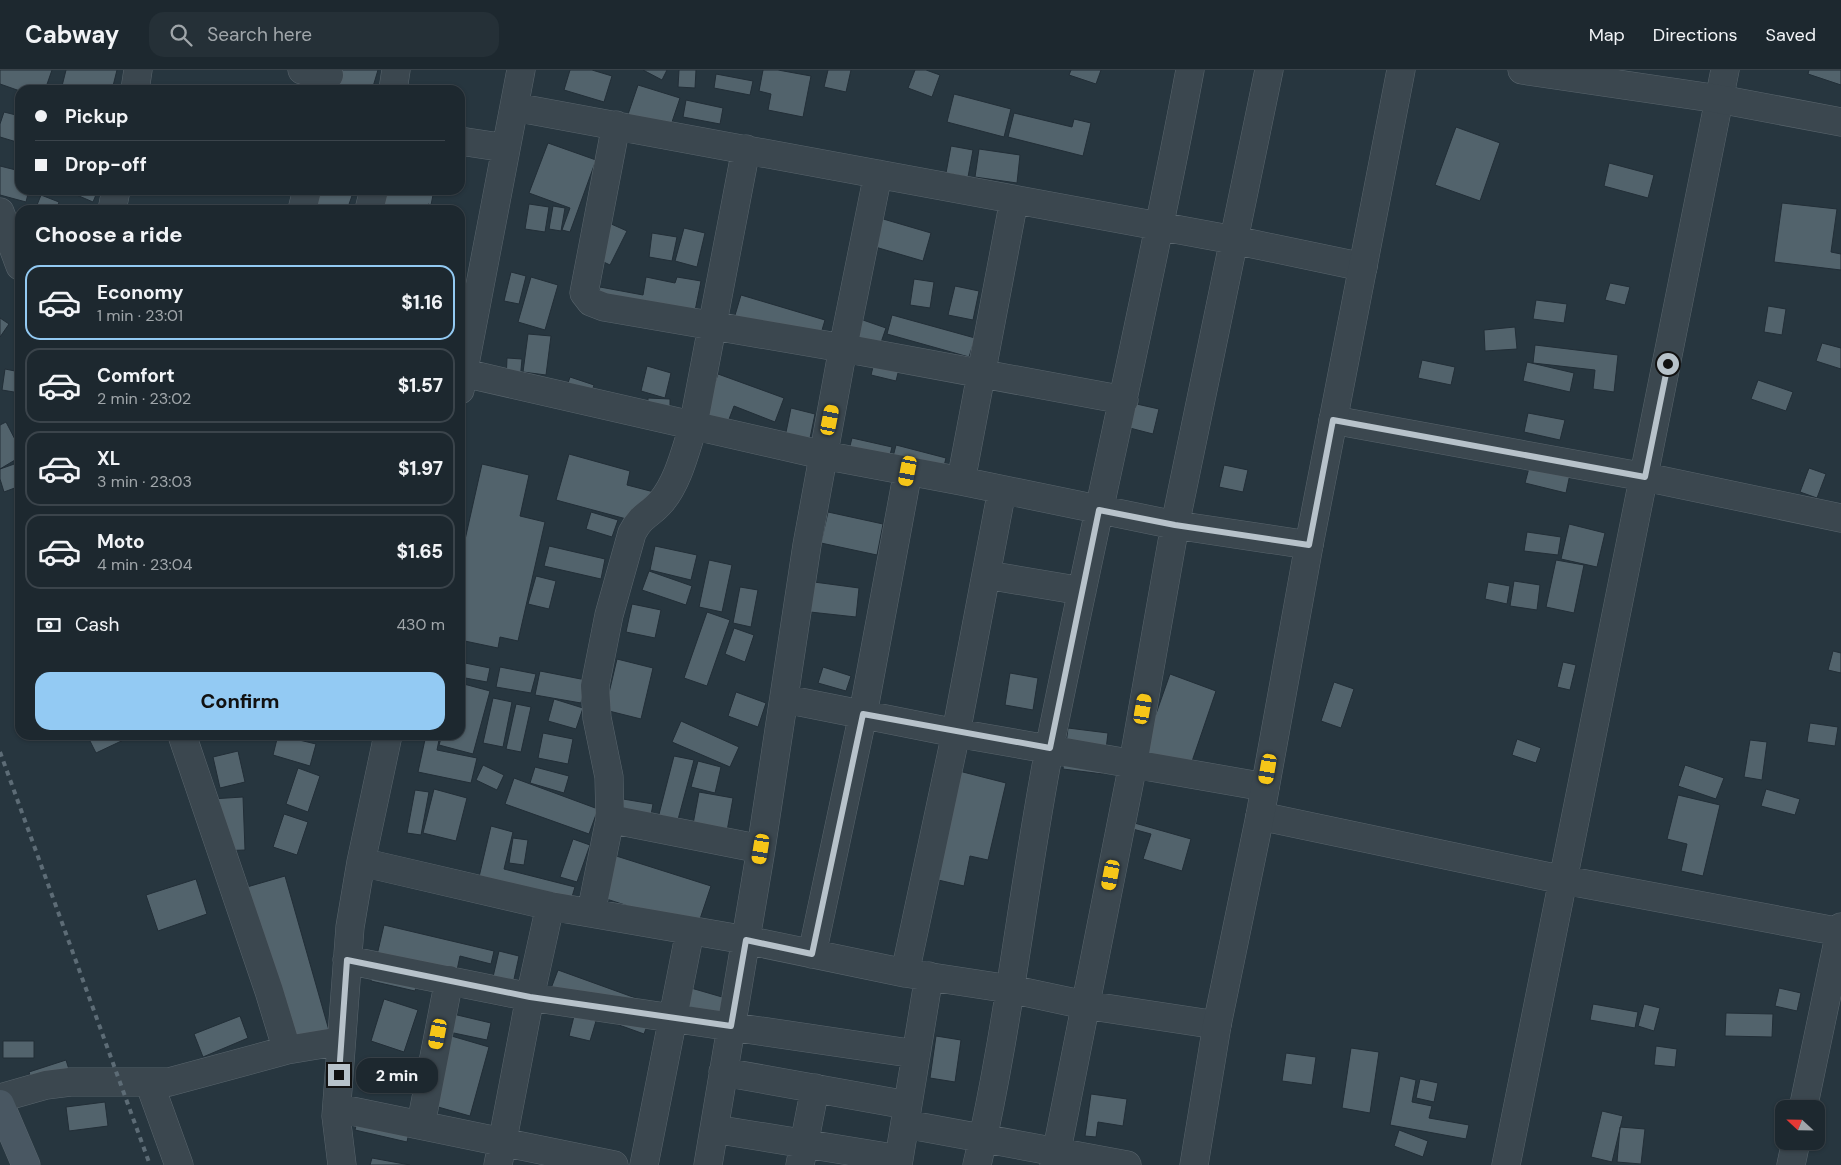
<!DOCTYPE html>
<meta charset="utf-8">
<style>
:root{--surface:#1d282f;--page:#253037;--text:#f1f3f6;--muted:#a0a6aa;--line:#3b444b;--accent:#93caf3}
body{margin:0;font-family:"DM Sans",sans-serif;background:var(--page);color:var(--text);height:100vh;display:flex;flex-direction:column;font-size:19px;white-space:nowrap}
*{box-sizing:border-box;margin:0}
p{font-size:16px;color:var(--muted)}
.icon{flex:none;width:28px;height:28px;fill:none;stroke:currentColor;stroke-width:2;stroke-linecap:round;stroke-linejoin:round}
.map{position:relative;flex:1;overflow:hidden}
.drawer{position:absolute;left:15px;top:135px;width:450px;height:535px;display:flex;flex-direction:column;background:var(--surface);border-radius:15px;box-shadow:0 1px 4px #0004,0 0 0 1px var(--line)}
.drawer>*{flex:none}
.guide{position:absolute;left:15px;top:15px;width:450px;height:110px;border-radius:15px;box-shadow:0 1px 4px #0004,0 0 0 1px var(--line);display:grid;align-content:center;height:110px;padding:0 20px;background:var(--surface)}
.needle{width:32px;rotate:292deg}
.tools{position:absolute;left:1775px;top:1030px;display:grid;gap:10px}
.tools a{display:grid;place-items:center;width:50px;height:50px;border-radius:10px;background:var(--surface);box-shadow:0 1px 4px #0004,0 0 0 1px var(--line);font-size:25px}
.end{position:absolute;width:22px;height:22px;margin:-11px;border:6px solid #b7c2ca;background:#111;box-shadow:0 0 0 2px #111}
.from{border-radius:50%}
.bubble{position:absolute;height:35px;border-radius:15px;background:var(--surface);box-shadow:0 1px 4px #0004,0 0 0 1px var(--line);font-size:16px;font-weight:800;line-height:35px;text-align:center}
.car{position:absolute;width:15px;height:30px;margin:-15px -8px;border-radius:6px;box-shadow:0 0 4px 1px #0007;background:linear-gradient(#f5c518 24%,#345 0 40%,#f5c518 0 76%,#345 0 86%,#f5c518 0)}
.guide b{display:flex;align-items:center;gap:18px;height:48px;font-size:19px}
.guide b+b{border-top:1px solid var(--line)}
.guide i{width:12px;height:12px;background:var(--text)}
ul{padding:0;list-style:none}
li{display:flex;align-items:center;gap:15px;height:75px;margin:0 10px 8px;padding:0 10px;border:2px solid var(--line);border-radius:15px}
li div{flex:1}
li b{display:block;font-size:19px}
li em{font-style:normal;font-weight:800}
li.selected{border-color:var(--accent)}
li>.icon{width:45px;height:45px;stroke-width:1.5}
h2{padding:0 20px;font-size:22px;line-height:60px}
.pay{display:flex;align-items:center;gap:12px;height:55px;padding:0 20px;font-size:19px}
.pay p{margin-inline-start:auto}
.button{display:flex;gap:10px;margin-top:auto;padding:10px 20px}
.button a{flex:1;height:58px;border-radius:15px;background:var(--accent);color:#111;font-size:20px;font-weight:800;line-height:58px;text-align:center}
header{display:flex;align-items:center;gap:30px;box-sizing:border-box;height:70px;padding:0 25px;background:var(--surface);border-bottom:1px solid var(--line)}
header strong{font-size:24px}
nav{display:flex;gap:28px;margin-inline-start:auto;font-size:18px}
.search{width:350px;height:45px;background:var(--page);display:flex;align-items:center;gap:12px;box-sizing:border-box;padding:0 18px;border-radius:15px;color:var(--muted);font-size:19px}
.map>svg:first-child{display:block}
.building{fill:#52636c;stroke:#222e37}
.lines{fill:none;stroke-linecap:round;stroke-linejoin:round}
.minor-casing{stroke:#59656d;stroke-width:29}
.tertiary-casing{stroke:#59656d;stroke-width:29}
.secondary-casing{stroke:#59656d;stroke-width:29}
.minor{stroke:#3b474f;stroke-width:28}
.tertiary{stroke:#3b474f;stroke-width:28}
.secondary{stroke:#495762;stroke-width:28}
.rail{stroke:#5d6c76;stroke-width:4;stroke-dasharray:5 5;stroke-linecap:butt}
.route{stroke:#b7c2ca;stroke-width:6}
</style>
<header>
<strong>Cabway</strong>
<div class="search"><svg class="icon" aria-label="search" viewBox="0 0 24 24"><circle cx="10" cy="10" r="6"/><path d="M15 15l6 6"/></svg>Search here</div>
<nav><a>Map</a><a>Directions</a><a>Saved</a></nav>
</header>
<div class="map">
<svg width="1841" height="1095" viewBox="0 0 1841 1095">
<rect width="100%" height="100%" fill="#27363f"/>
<path class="building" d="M0 0H52L45 20 20 21 0 14Z
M66 0H117L112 20H61Z
M331 0H378L372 20H327L325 19Z
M570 0H592L612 6 604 32 564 20Z
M643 0H667L662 10Z
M679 0H696L695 18 678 17Z
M763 0H778L811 6 803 47 768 40 771 24 759 21Z
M828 0H851L846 22 824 17Z
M915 0H926L940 5 932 27 908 18Z
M1071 0H1101L1096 14 1069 5Z
M1809 0H1841V15L1808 4Z
M716 4 753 11 750 25 714 18Z
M638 15 680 28 663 79 621 65Z
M954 24 1011 39 1004 67 947 52Z
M686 30 723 38 720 54 683 47Z
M4 42 20 46V73L0 67V54Z
M1014 43 1072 57 1074 49 1091 53 1083 86 1008 67Z
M1456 57 1500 73 1480 131 1435 115Z
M548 73 596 90 570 162 562 160 570 138 529 123Z
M951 76 973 80 968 107 946 103Z
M979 79 1020 85 1017 113 975 107Z
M1609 93 1654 105 1648 128 1604 116Z
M0 96 20 101V120H29L26 132 0 125Z
M65 120H98L93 132Z
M320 120H354L347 140H313Z
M378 120H434L431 135 428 134 426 140H374Z
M41 125 59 132 56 140H35Z
M1782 133 1837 139 1831 182 1841 184V200L1774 192Z
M529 134 549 137 545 162 525 159Z
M553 136 565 138 561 161 549 159Z
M873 146 931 163 923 191 865 174Z
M609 153 627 161 610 195 593 187Z
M684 158 705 163 697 197 675 191Z
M652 163 677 167 672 191 649 187Z
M511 202 526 206 519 234 504 231Z
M531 207 558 215 545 260 518 252Z
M646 207 675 213 677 207 701 211 692 256 597 229 600 217 643 225Z
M914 209 934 212 930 238 910 235Z
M1610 213 1630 217 1625 235 1605 230Z
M955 216 979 221 973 250 948 245Z
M741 225 825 250 817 277 733 252Z
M1536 230 1567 234 1564 253 1533 249Z
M1768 236 1786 239 1782 265 1764 262Z
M892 245 975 268 969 287 887 264Z
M0 248 9 254 0 267Z
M860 249 886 258 876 287 850 278Z
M1515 257 1517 279 1485 281 1484 260Z
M528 264 551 266 546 305 523 302Z
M1822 273 1841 278V299L1816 291Z
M1535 275 1618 285 1614 322 1593 319 1595 300 1533 293Z
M507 288 522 289 520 311H506Z
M875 289 900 295 896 311 871 305Z
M1422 290 1455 297 1451 315 1418 308Z
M1527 292 1574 303 1570 322 1523 311Z
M647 296 671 303 665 328 641 321Z
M5 299 20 302V323L2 320Z
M718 304 784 328 775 352 734 336 723 365 700 357Z
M570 307 594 315 588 333 564 325Z
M1758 310 1793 322 1786 341 1751 329Z
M648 328 670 329V345L648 344Z
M1132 333 1159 339 1153 364 1126 357Z
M791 338 815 344 809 373 785 367Z
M1528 343 1565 350 1560 370 1524 362Z
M6 352 20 379V387L0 399V355Z
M852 368 892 377 887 397 847 388Z
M896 375 946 388 941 408 891 395Z
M569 384 630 401 627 415 654 422 645 454 556 430Z
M20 392V416L4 422 0 409V399Z
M482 394 529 405 520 446 545 452 518 571 500 567 498 578 460 570V492Z
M1530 394 1570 404 1566 423 1525 413Z
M1224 395 1248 400 1243 422 1219 417Z
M1809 398 1826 404 1817 428 1800 422Z
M591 442 618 450 612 467 586 459Z
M828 442 883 454 877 485 821 473Z
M1569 454 1605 463 1597 497 1561 489Z
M1527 462 1561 467 1558 485 1524 481Z
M549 476 605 489 601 509 544 496Z
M655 476 697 485 691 510 650 500Z
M709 490 732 495 722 542 699 537Z
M1556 490 1584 495 1574 543 1546 537Z
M649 501 692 516 686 535 642 520Z
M536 506 556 511 549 539 528 534Z
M1514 511 1540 515 1537 540 1510 536Z
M814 512 859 518 856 547 810 542Z
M1488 512 1510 516 1507 534 1485 529Z
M740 517 758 520 751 557 733 553Z
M632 534 661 540 655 568 626 562Z
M707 542 730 550 707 616 684 608Z
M734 558 754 565 745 592 725 584Z
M1833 581 1841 583V603L1828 600Z
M617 589 653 598 641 649 605 640Z
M460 592 490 598 487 612 460 607Z
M1563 592 1576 595 1570 620 1557 617Z
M500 597 536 604 531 623 496 617Z
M823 597 851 606 846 621 818 613Z
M540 601 586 610 581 633 535 625Z
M1010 603 1038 608 1033 640 1005 635Z
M1170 604 1216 621 1185 712 1138 695Z
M1334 612 1354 619 1341 658 1321 651Z
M460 613 490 621 473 684 439 675 442 665H460Z
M736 622 766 633 758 657 728 646Z
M493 628 512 632 503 677 483 673Z
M554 629 583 638 576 659 548 651Z
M516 634 531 637 521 682 506 679Z
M681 651 739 677 730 697 672 672Z
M1810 653 1838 657 1835 676 1807 672Z
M1068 658 1108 663 1103 704 1063 699Z
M543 663 573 669 568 694 538 688Z
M87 665H134L96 683Z
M278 665 316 674 310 696 273 685Z
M426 665H440L437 680 477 688 471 713 418 702Z
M1517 669 1541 678 1536 693 1512 685Z
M1750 670 1767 672 1762 710 1744 707Z
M238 681 245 712 220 718 213 687Z
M674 686 694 690 676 757 657 752Z
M698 691 721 697 715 723 691 717Z
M483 695 504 705 497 720 476 710Z
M1685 695 1724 708 1716 729 1678 716Z
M535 697 569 706 564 723 530 713Z
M298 698 320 706 308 742 286 734Z
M959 701 1006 713 988 790 970 786 964 816 934 809Z
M514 708 598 739 589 764 505 734Z
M434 719 467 728 456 771 423 763Z
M1766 719 1800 729 1795 745 1761 736Z
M415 720 429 722 421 765 407 763Z
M699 722 733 728 725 772 691 765Z
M1678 725 1720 735 1703 806 1681 801 1687 774 1667 769Z
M243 727 245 780 214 781 211 729Z
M623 729 653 734 651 745 620 740Z
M284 744 308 752 297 785 273 777Z
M1131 752 1191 769 1182 801 1143 789 1151 764 1129 758Z
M491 756 513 762 504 799 575 817 571 830 479 807Z
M513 768 528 770 524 795 509 793Z
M573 769 590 775 577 812 560 807Z
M610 784 711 816 697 858 597 826Z
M285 806 334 978 294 989 240 819Z
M196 809 207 844 158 861 146 825Z
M384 855 494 881 491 894 460 886 456 905 417 913 415 921 371 911Z
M499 881 519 886 508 937 487 933Z
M558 900 655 935 644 964 547 929Z
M691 918 729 929 721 956 683 945Z
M1779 918 1801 923 1797 941 1775 936Z
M384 929 418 940 404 982 371 971Z
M1593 934 1638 942 1635 958 1590 950Z
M1644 934 1660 938 1654 961 1638 956Z
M1726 943 1773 944 1772 967 1725 966Z
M453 944 491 953 487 970 449 962Z
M240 946 248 968 203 987 194 964Z
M574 946 596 951 590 971 569 966Z
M448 965 489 977 470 1046 431 1035Z
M936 966 961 970 955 1012 930 1008Z
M3 971H34V988H3Z
M1656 976 1677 979 1675 997 1654 995Z
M1351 978 1379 982 1370 1043 1342 1038Z
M1286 983 1316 987 1312 1015 1282 1011Z
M66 990 71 1006 34 1018 29 1002Z
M1400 1006 1416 1010 1412 1032 1432 1036 1429 1048 1469 1055 1466 1069 1390 1055Z
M1420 1009 1438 1013 1434 1032 1416 1028Z
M1091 1024 1127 1029 1123 1056 1098 1052 1096 1067 1085 1066Z
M105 1032 108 1056 69 1061 66 1037Z
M361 1035 412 1047 407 1072 355 1060Z
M1602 1041 1623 1046 1612 1092 1591 1087Z
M1620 1057 1645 1059 1641 1094 1617 1092Z
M1399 1060 1428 1071 1423 1087 1394 1076Z
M372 1088 410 1095H370Z"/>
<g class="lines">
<g class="minor-casing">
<path id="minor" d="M302 0 329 5
M135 20 138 0
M393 20 396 0
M514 37 1234 170 1363 197
M616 55 584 223 591 232 604 237 843 278 1124 330
M460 71 506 78
M112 140 116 120
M302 140 307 120
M369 140 374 120
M0 142 20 196
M464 303 823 385 961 411 1175 455 1309 475
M460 320 521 0
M1333 350 1645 407 1841 448
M961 411 1014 130
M987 505 1082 521
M785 629 956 663 1265 717
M182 665 269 921 287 980 341 971
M1260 746 1564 810 1841 862
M610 749 761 779
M361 792 550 836 746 870 905 903 1010 919 1085 935 1217 955
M591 843 610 749 609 707 597 648 595 616 609 545 632 463C641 445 650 445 661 432 678 412 685 382 693 357L746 79
M812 884 863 644 908 401
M347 890 530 927 916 984
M905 903 956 663 1002 420
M723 1002 907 1035
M149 1012 179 1095
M0 1028 46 1015 70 1012H169L287 980
M337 1038 614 1095
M1803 1039 1841 857
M421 1054 449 910
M905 1054 1127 1095
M714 1059 899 1089
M342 1095 336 1046 350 857 361 792 388 665
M498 1095 530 927 550 836
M644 1095 690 861
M708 1095 761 779 807 475 843 278 878 104
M800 1095 815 1018
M898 1095 929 906
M977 1095C1009 957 1023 815 1050 675 1095 450 1148 226 1190 0
M1054 1095 1133 694 1175 455 1269 0
M1506 1095 1725 0
M1791 1095 1796 1071"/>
</g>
<g class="tertiary-casing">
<path id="tertiary" d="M1522 0 1719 29 1841 52
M1194 1095 1217 955 1260 746 1309 475 1401 0"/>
</g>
<g class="secondary-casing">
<path id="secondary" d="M0 1034 26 1095"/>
</g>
<use href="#minor" class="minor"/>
<use href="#tertiary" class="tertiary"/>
<use href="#secondary" class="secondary"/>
<path class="rail" d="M0 682 150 1095"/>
</g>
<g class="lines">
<path class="route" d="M339 1005 347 890 530 927 731 956 746 870 812 884 863 644 1050 678 1099 440 1175 455 1309 475 1333 350 1645 407 1668 294"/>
</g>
</svg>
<div class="tools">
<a><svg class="needle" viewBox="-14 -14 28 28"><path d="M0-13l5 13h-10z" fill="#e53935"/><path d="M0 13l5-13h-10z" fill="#a0a6aa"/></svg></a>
</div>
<i class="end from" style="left:1668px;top:294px"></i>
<i class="end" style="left:339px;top:1005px"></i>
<div class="bubble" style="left:356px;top:988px;width:82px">2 min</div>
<i class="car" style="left:830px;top:350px;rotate:11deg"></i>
<i class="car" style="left:908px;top:401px;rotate:191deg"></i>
<i class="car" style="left:1143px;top:639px;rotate:10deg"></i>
<i class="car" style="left:1268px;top:699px;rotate:190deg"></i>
<i class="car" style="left:761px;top:779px;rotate:189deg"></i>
<i class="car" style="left:1111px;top:805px;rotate:191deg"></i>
<i class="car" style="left:438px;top:964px;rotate:191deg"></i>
<div class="guide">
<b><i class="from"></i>Pickup</b>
<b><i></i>Drop-off</b>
</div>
<section class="drawer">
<h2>Choose a ride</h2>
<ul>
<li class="selected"><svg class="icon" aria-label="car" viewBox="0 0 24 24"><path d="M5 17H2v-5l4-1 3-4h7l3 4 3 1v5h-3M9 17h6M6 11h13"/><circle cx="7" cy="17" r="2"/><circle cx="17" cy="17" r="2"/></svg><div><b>Economy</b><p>1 min · 23:01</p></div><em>$1.16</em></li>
<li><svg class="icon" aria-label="car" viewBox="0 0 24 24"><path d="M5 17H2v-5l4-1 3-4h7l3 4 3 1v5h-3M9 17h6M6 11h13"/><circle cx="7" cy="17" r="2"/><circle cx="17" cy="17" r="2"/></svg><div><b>Comfort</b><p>2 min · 23:02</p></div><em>$1.57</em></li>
<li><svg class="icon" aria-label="car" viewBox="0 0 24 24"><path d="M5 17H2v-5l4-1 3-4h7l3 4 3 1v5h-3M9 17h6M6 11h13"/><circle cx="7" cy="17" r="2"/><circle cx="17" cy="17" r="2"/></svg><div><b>XL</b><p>3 min · 23:03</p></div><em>$1.97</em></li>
<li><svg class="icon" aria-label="car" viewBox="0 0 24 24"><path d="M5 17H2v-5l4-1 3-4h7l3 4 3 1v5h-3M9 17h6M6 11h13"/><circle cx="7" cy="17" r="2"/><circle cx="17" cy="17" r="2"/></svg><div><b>Moto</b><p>4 min · 23:04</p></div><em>$1.65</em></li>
</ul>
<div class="pay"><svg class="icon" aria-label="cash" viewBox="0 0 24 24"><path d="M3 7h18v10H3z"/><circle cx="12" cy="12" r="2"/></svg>Cash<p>430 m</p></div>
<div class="button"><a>Confirm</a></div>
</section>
</div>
